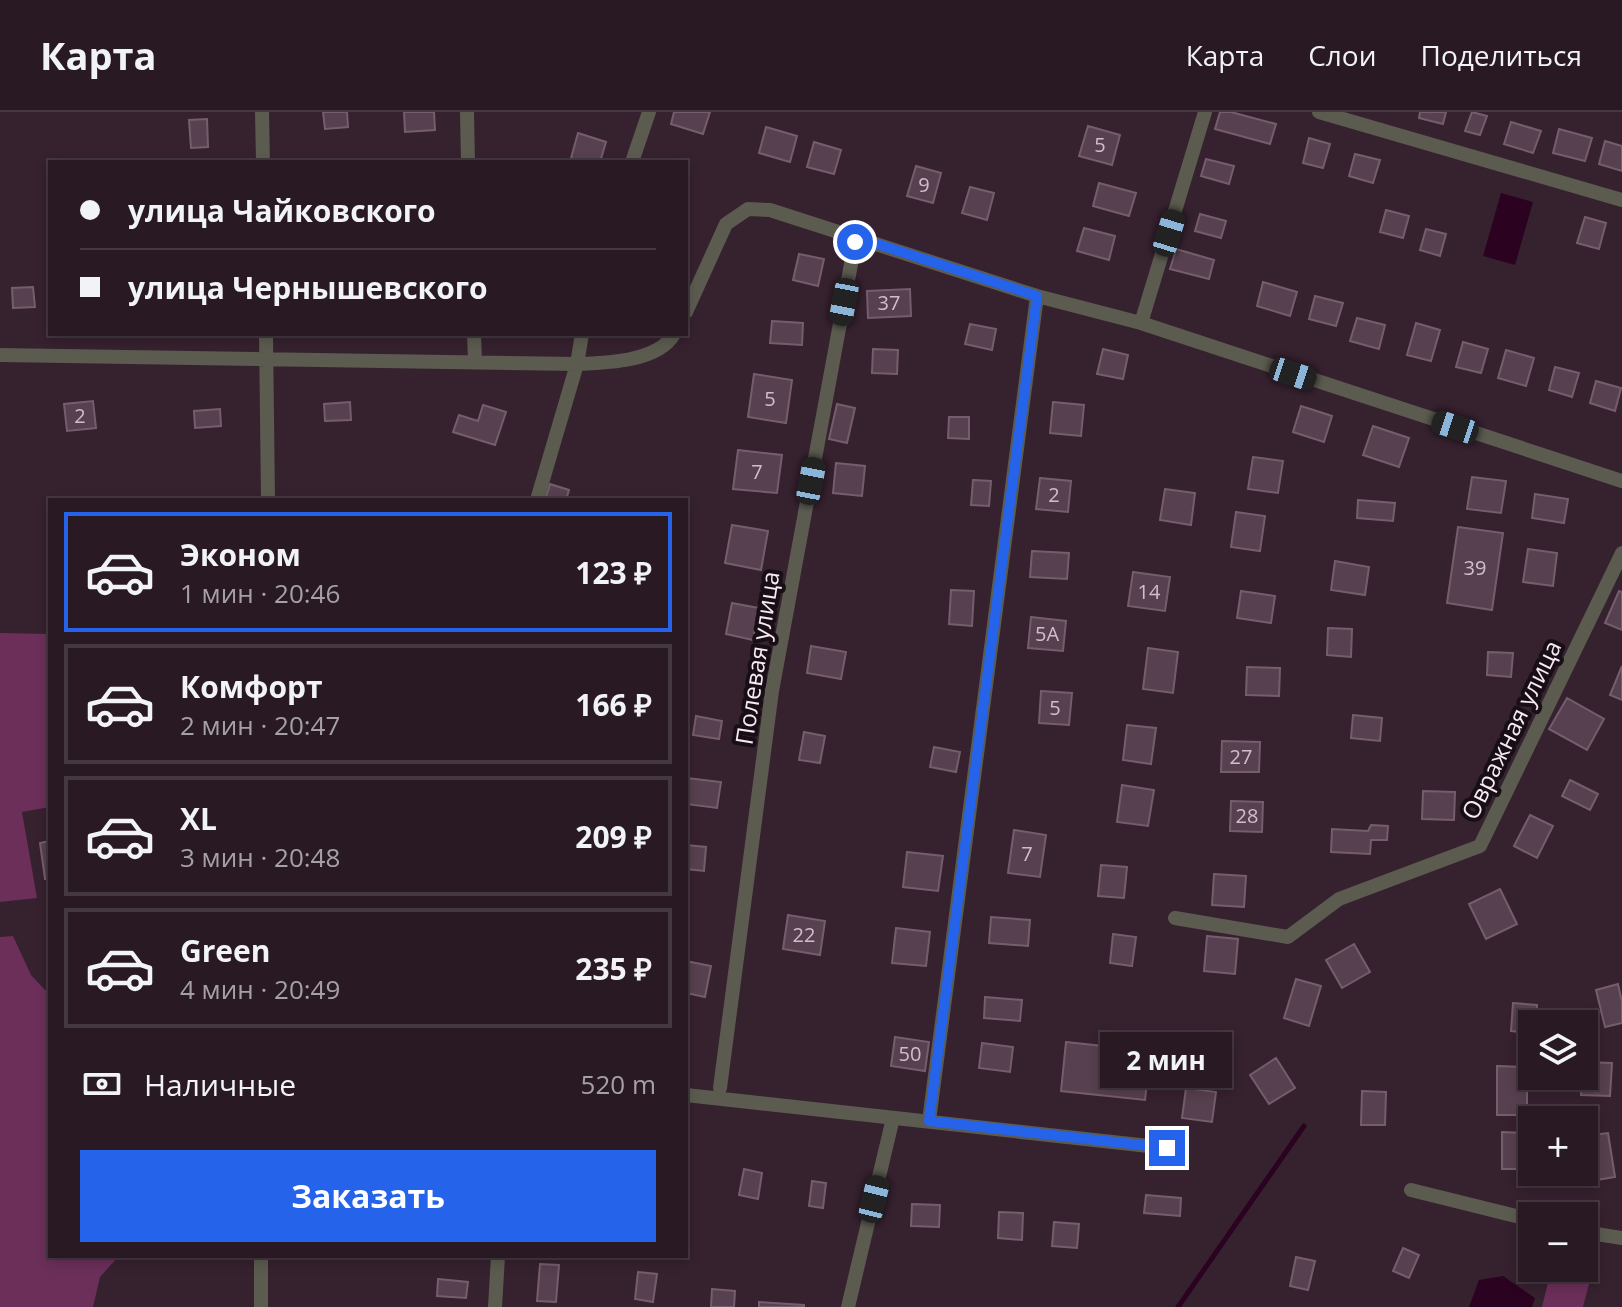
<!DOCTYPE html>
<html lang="ru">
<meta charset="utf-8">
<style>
:root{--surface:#281923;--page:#342630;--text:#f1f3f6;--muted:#a5a0a6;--line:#443841;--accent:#2563eb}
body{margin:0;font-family:"Open Sans",sans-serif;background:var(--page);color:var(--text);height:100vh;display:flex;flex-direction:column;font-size:30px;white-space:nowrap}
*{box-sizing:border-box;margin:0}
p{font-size:26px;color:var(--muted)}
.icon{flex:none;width:44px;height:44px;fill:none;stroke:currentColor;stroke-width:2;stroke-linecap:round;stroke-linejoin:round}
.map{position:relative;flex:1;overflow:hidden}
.side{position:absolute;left:48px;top:386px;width:640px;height:760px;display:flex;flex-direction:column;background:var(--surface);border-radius:0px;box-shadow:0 4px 12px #0003,0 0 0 2px var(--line)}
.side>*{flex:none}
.hud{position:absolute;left:48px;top:48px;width:640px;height:176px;border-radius:0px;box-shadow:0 4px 12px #0003,0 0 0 2px var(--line);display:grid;align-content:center;height:176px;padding:0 32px;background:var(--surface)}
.tools{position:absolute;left:1518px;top:898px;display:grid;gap:16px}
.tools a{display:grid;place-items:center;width:80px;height:80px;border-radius:0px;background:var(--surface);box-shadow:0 4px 12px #0003,0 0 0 2px var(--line);font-size:40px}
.end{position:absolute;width:36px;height:36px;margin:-18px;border:10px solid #2563eb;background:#fff;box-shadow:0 0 0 4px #fff}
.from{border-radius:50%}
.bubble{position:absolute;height:56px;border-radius:0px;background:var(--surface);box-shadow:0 4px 12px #0003,0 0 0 2px var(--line);font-size:26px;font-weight:700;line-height:56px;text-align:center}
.car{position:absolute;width:24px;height:48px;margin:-24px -12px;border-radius:10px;box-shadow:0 0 6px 2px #0007;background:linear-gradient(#222 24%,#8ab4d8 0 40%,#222 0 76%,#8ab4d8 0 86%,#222 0)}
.hud b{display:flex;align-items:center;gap:28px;height:76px;font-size:30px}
.hud b+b{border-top:2px solid var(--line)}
.hud i{width:20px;height:20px;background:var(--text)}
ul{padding:14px 0 0;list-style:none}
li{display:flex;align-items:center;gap:24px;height:120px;margin:0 16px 12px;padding:0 16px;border:4px solid var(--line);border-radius:0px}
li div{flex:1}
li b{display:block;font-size:30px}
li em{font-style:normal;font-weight:700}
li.active{border-color:var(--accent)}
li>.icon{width:72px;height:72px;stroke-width:1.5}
.pay{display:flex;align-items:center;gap:20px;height:88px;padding:0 32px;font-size:30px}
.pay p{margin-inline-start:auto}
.button{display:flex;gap:16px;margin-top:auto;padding:16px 32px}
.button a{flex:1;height:92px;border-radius:0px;background:var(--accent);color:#fff;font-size:32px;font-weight:700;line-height:92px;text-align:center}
header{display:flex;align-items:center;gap:48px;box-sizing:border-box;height:112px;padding:0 40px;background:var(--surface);border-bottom:2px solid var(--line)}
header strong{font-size:38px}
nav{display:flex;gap:44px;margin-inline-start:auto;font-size:28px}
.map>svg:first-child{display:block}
.green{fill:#6b2f59}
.water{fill:#2b0321}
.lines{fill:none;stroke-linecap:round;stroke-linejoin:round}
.stream{stroke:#2b0321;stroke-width:5}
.building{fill:#57404f;stroke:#765d6d;stroke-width:2}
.minor{stroke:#5b5b50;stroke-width:14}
.route{stroke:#2563eb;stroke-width:10}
.labels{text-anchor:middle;stroke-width:8;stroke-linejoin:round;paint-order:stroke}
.number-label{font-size:20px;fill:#d0bfca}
.street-label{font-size:24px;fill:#f8e9f3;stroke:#180e15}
</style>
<header>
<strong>Карта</strong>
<nav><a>Карта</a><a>Слои</a><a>Поделиться</a></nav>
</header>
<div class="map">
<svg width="1622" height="1195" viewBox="0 0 1622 1195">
<rect width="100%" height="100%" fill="#36212f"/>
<path class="green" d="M0 521 50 522V695L22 700 37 786 0 790Z
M13 824 31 863 50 883V1144H119L100 1165 93 1195H0V825Z
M1550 1162 1589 1172 1583 1195H1542Z"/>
<path class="water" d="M1501 81 1533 90 1515 153 1483 144Z
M1503 1164 1535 1186 1532 1195H1469L1479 1168Z"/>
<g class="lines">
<path class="stream" d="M1178 1195 1304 1014"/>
</g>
<path class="building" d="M323 0H347L348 15 325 17Z
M404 0H434L435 18 405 20Z
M674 0H710L703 22 671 12Z
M1220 0H1231L1276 12 1270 32 1215 17Z
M1420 0H1446L1443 12 1419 6Z
M1472 0 1487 4 1480 23 1465 19Z
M207 7 208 35 191 36 189 8Z
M1511 10 1541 19 1533 41 1504 32Z
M1088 14 1120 23 1112 53 1079 44Z
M766 15 797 24 790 50 759 41Z
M1559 17 1592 26 1585 49 1553 41Z
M578 21 606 30 600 50H584L571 46Z
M1309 26 1330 32 1323 56 1303 51Z
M1605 29 1622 34V59L1599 52Z
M814 30 841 38 834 62 807 55Z
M1355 42 1380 48 1373 71 1349 64Z
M1206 47 1234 54 1229 72 1201 64Z
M916 54 941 61 933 91 907 84Z
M1099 71 1136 81 1129 104 1093 94Z
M970 75 994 81 987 108 962 101Z
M1386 98 1409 104 1403 126 1380 120Z
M1200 102 1226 109 1221 126 1195 119Z
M1585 105 1606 111 1599 137 1577 131Z
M1084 116 1115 124 1109 148 1077 139Z
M1426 117 1446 122 1440 144 1420 138Z
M1176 137 1214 148 1209 167 1170 157Z
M799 142 824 147 818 174 793 168Z
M1263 170 1297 180 1290 204 1257 194Z
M33 175 35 195 13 196 12 176Z
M910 177 911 204 868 206 867 179Z
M1315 184 1343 191 1336 214 1309 207Z
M1357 206 1385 213 1379 237 1350 229Z
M772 209 803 211 802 233 770 231Z
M1416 211 1440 218 1431 249 1407 243Z
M970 212 996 217 992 238 965 232Z
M1463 230 1488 237 1481 261 1456 255Z
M873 237 898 238 897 262 872 261Z
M1103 237 1128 243 1123 267 1097 262Z
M1506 238 1534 246 1526 274 1498 266Z
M1555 255 1579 261 1572 285 1549 278Z
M754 262 792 268 786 311 748 305Z
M1596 269 1621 276 1615 299 1590 291Z
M93 289 96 316 67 319 64 292Z
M350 290 351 308 325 309 324 292Z
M1053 290 1084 293 1081 324 1050 321Z
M837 292 855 296 847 331 829 327Z
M483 293 506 300 495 333 453 320 459 303 478 309Z
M1301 294 1332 304 1324 330 1293 320Z
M220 297 221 314 195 316 194 299Z
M949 305H969V327L948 326Z
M1373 314 1409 326 1399 355 1363 343Z
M738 338 782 343 777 381 733 377Z
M1253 345 1283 349 1278 381 1248 377Z
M836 351 865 354 862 384 833 381Z
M1472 365 1506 369 1501 401 1467 397Z
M1040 366 1071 369 1068 400 1036 397Z
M973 368 991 369 989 394 971 393Z
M550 372 569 378 566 388H545Z
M1165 377 1195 381 1191 413 1160 408Z
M1535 382 1568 387 1564 411 1532 406Z
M1358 388 1395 391 1393 409 1357 406Z
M1236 400 1265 404 1260 439 1231 435Z
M732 413 768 419 761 458 725 451Z
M1458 415 1503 421 1492 498 1447 491Z
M1528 437 1557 441 1553 474 1523 470Z
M1032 439 1069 441 1067 467 1030 465Z
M1335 449 1369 455 1365 483 1331 478Z
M1133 460 1170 465 1165 499 1128 494Z
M951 478 974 479 972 514 949 512Z
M1241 479 1275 484 1271 511 1237 506Z
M1619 479 1622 480V518L1605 511Z
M732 491 759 496 753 528 726 522Z
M1031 505 1066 509 1063 539 1028 536Z
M1328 516 1352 517 1351 545 1327 543Z
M811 534 846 540 841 567 807 561Z
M1148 536 1178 540 1173 581 1143 577Z
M1488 540 1513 541 1511 565 1487 563Z
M1622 554V588L1610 583Z
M1247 555 1280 556 1279 584 1246 583Z
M1041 579 1072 581 1069 613 1039 611Z
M1567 586 1604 607 1587 638 1549 617Z
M1353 603 1382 606 1380 629 1351 626Z
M696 604 722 609 719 627 693 623Z
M1127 613 1156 616 1151 652 1123 648Z
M804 620 825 624 820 651 799 648Z
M1222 629 1260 630 1259 660H1221Z
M934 635 960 640 956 660 930 655Z
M687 666 721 670 717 696 686 692Z
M1570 668 1598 682 1590 698 1562 684Z
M1122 673 1154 678 1148 714 1117 710Z
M1423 679 1455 680 1454 708 1422 707Z
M1231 689 1263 690 1262 720 1230 719Z
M1530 703 1553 714 1537 746 1514 734Z
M1371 713 1388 714 1387 728H1371L1370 742 1331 740 1332 717 1368 719Z
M1014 718 1046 723 1040 765 1008 761Z
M50 729V767H45L40 731Z
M686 733 706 735 704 759 686 757Z
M907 740 943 744 938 779 903 775Z
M1101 753 1127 755 1124 786 1098 784Z
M1214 762 1246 764 1244 795 1212 793Z
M1500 777 1517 812 1486 827 1469 792Z
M788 803 825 809 820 843 783 837Z
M991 805 1030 808 1028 834 989 831Z
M896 816 930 820 926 854 892 851Z
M1113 822 1136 825 1132 854 1110 851Z
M1207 824 1238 827 1235 862 1204 859Z
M1354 832 1370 860 1342 876 1326 848Z
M686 849 711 854 705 885 686 881Z
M1296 867 1321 874 1309 914 1284 906Z
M1618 872 1622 890V911L1605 915 1596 878Z
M985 885 1022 888 1020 909 984 906Z
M1513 891 1537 893 1536 912H1532V921L1511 919Z
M895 925 929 930 925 959 891 954Z
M1066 930 1112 935 1110 956 1148 961 1145 988 1061 979Z
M982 931 1013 935 1010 960 979 956Z
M1276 946 1295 976 1269 992 1250 963Z
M1584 950 1612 951 1610 984 1581 983Z
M1497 954 1527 955V1003H1497Z
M1186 976 1216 980 1212 1010 1182 1006Z
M1362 979 1386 980 1385 1013H1361Z
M1502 1020 1529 1021V1057H1502Z
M1608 1021 1615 1065 1585 1070 1584 1024Z
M744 1057 762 1061 758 1087 739 1083Z
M812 1069 826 1071 823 1096 809 1094Z
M1146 1083 1181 1086 1180 1104 1144 1101Z
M912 1092 940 1093 939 1115 911 1114Z
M999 1100 1023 1101 1022 1128 998 1126Z
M1054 1110 1079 1112 1077 1136 1052 1134Z
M1403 1136 1419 1143 1409 1166 1393 1159Z
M1296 1145 1315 1149 1308 1178 1290 1174Z
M540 1152 559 1153 556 1190 537 1189Z
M638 1160 657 1162 653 1190 635 1187Z
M438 1167 468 1170 466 1186 437 1184Z
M712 1177 735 1179 734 1195H711Z
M759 1190 804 1193V1195H759Z"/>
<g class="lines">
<path class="minor" d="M262 0 263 50
M467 0 468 50
M1319 0 1622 88
M632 50 649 0
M686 200 726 112 748 97 770 98 1037 184 1141 211 1622 369
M1141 211 1205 0
M266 222 268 388
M474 222 475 249
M0 243 577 252C605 251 658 250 674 222
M537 388 577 252 582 222
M1175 806 1288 825 1339 787 1480 734 1622 441
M720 976 772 579 856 125
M686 983 1167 1036
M929 1009 1037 184
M1411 1078 1532 1108
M1584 1120 1622 1126
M261 1195V1144
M495 1195 498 1144
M848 1195 893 1006"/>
</g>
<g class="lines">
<path class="route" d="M855 130 856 125 1037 184 929 1009 1167 1036"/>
</g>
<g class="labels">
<g class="number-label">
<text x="1100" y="40">5</text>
<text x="924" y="80">9</text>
<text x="889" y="198">37</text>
<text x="770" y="294">5</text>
<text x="80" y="311">2</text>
<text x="757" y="367">7</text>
<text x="1054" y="390">2</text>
<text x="1475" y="463">39</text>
<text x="1149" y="487">14</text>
<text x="1047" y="529">5А</text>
<text x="1055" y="603">5</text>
<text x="1241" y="652">27</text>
<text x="1247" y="711">28</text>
<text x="1027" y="749">7</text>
<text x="804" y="830">22</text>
<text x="910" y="949">50</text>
</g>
<g class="street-label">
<text transform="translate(758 546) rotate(-81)" y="8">Полевая улица</text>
<text transform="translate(1512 618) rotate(-64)" y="8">Овражная улица</text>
</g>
</g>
</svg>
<div class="tools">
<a><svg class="icon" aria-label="layers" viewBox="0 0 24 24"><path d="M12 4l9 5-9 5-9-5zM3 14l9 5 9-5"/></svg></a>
<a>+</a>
<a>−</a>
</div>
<i class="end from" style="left:855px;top:130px"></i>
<i class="end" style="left:1167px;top:1036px"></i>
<div class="bubble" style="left:1100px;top:920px;width:132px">2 мин</div>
<i class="car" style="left:1169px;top:121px;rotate:17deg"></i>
<i class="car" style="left:844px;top:190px;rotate:191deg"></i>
<i class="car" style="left:1293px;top:262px;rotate:108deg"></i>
<i class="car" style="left:1455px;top:315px;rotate:288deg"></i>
<i class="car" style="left:811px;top:369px;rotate:11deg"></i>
<i class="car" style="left:874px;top:1087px;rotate:14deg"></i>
<div class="hud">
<b><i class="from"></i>улица Чайковского</b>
<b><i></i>улица Чернышевского</b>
</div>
<section class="side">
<ul>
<li class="active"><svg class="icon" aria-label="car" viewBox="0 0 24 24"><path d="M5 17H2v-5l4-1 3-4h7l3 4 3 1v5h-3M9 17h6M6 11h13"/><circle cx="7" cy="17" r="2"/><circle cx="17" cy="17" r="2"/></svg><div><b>Эконом</b><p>1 мин · 20:46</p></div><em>123 ₽</em></li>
<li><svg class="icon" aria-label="car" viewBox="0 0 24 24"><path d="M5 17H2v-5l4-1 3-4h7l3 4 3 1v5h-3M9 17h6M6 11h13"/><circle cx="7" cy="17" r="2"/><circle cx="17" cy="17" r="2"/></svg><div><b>Комфорт</b><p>2 мин · 20:47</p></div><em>166 ₽</em></li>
<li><svg class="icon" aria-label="car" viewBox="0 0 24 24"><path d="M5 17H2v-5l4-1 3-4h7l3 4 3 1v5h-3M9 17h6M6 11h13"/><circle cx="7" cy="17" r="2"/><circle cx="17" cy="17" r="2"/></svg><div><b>XL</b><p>3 мин · 20:48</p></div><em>209 ₽</em></li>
<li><svg class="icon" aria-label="car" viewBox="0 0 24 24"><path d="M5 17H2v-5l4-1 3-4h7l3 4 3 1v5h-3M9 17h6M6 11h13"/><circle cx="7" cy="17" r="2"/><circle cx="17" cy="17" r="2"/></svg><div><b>Green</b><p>4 мин · 20:49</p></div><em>235 ₽</em></li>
</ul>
<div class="pay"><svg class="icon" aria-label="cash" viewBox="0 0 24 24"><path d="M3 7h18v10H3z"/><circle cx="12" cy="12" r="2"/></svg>Наличные<p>520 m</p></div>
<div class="button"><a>Заказать</a></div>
</section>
</div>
